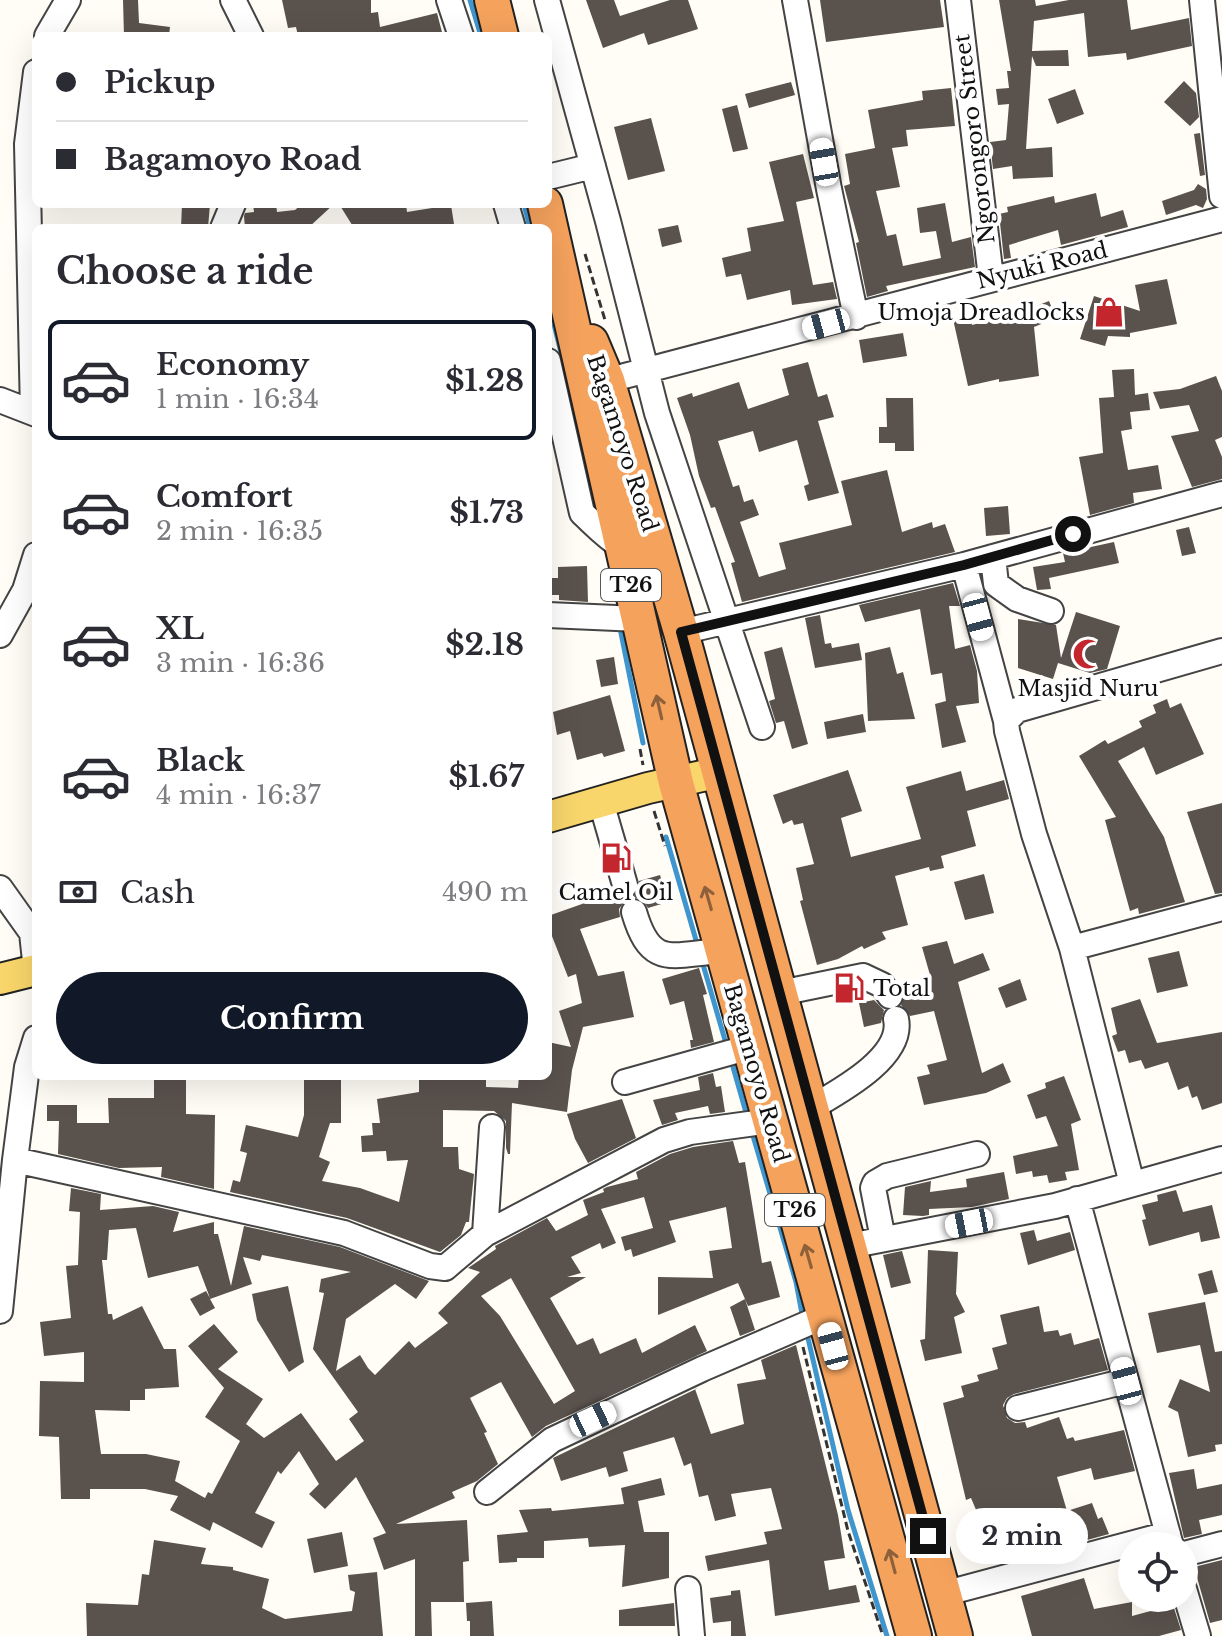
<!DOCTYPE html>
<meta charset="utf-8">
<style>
:root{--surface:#fff;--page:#f2f2f3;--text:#2b2b33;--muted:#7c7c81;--line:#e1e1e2;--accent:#111827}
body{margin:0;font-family:"Libre Baskerville",serif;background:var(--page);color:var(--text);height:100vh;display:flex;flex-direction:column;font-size:30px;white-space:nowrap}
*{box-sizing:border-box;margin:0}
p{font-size:26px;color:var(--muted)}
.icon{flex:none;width:44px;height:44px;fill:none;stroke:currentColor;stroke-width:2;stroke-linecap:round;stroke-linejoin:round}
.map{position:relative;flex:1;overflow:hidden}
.sheet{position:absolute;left:32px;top:224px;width:520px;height:856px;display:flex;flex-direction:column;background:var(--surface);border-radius:12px;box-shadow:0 8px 32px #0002}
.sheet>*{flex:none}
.guide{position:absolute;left:32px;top:32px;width:520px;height:176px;border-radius:12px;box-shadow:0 8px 32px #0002;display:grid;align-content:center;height:176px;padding:0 24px;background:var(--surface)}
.controls{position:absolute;left:1118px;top:1532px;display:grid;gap:16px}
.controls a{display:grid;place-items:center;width:80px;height:80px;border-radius:50%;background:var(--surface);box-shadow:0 8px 32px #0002;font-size:40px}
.end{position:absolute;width:36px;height:36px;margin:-18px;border:10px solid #111;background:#fff;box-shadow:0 0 0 4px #fff}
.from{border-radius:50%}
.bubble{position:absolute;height:56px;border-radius:28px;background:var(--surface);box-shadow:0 8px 32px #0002;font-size:26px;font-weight:700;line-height:56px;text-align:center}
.car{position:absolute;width:24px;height:48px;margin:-24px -12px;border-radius:10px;box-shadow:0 0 6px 2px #0007;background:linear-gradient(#fff 24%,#345 0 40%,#fff 0 76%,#345 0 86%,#fff 0)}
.guide b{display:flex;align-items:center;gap:28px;height:76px;font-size:30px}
.guide b+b{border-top:2px solid var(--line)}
.guide i{width:20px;height:20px;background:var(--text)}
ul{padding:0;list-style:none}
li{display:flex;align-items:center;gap:24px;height:120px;margin:0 16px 12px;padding:0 8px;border:4px solid transparent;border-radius:12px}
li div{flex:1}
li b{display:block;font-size:30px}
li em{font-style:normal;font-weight:700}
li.selected{border-color:var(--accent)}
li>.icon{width:72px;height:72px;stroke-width:1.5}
h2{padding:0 24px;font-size:36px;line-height:96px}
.pay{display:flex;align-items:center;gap:20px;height:88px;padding:0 24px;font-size:30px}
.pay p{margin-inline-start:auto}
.primary-button{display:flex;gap:16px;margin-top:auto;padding:16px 24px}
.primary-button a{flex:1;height:92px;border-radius:48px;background:var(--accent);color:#fff;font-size:32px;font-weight:700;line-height:92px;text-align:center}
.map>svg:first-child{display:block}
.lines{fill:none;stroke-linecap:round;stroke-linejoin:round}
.stream{stroke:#3f96cf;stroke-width:5}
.building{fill:#5a524d;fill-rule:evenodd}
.minor-casing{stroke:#444;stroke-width:28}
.major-casing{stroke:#222;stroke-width:34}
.highway-casing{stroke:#222;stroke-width:38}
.path{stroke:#333;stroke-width:3;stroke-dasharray:8 4;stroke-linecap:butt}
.minor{stroke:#fff;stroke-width:24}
.major{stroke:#f9d66b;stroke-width:30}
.highway{stroke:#f5a25d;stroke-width:34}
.oneway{stroke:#8e613b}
.route{stroke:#111;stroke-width:10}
.labels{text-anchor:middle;stroke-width:8;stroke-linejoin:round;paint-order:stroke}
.shield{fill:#fff;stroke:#585858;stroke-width:2}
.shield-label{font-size:20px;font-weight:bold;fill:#111}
.street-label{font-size:22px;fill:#111;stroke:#fff}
.poi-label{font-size:22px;fill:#111;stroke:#fff}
</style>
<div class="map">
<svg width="1222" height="1636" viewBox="0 0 1222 1636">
<rect width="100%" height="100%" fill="#fffdf5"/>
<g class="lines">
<path class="stream" d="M470 0 481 36
M524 204 530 228
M548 300 567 377
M620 628 643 743
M666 837 698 947
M702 961 727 1047
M731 1060 747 1116
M751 1129 796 1282 803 1319
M807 1334 848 1510 887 1636"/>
</g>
<path class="building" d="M123 0H138L139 23 170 27 169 36H124Z
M282 0H371V13L378 12 380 27 437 13 443 36H298L296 27 288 28Z
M586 0H614L620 16 670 0H688L698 29 648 45 644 33 603 48Z
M820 0H940L944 27 826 42Z
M999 0H1035L1036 6 1069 0H1127L1131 30 1189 18 1192 46 1127 60 1126 53 1088 57 1084 13 1034 21 1032 51 1068 50 1069 66H1036L1032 56 1026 149 1052 147 1053 177 1013 179 1012 166 993 169 990 142 1006 140 1009 104 998 105 996 89 1009 88 1007 71H1011Z
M1184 81 1196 93 1199 117 1190 126 1164 102Z
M791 82 795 95 749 108 745 94Z
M951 88 955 126 906 130 908 146 892 148 900 187 876 191 887 236 896 234 903 266 941 258 936 231 920 233 917 208 945 203 952 242 971 237 975 267 886 286 888 291 867 297 856 243 859 242 844 186 850 184 845 154 875 148 868 110 923 100 922 91Z
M1075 89 1084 114 1057 124 1048 99Z
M737 105 748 149 733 152 722 109Z
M651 118 665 171 628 180 614 127Z
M1200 133 1205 175 1200 176 1194 134Z
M803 154 814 198 796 202 813 285 833 282 837 299 792 305 790 290 747 300 741 274 726 277 722 258 751 251 747 228 784 221 769 162Z
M1198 184 1206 189 1207 199 1203 208 1196 205 1166 215 1162 201 1194 190Z
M1096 193 1101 217 1123 210 1128 227 1061 245 1058 230 1009 245 1011 258 1004 259 999 214 1008 212 1007 207 1054 196 1055 203Z
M182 204H210L208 228H181Z
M253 204H276L277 212 295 210 302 204H334L308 228H245L244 216 245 213 254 212Z
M339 204H406L407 212 451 205 454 224 430 228H354Z
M678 225 682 242 662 247 658 229Z
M1167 279 1177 324 1130 333V337L1108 336 1105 346 1080 339 1094 296 1140 311 1135 285Z
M1049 301 1056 318 1034 327 1039 376 999 382V379L968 386 953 319 971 316 972 325 1016 314Z
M903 333 907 356 863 363 859 340Z
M808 362 818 397 827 394 834 417 818 421 839 493 808 501 804 486 809 484 797 440 759 452 753 431 718 441 733 487 739 485 744 502 753 499 759 515 740 522 759 577 786 569 779 543 852 525 841 481 887 470 902 532 932 522 933 528 945 524 955 552 742 602 731 563 735 562 715 507 711 508 699 476 690 435 677 398 692 393 693 397 739 382 748 409 789 395 782 369Z
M1134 369 1135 395 1148 393 1150 410 1130 412 1132 429 1121 431 1128 470 1158 465 1162 489 1133 493 1134 503 1090 515 1079 457 1103 453 1099 398 1114 397 1112 370Z
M1216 376 1222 391V437L1215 440 1222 457V479L1192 487 1171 436 1199 431 1189 405 1160 409 1153 392 1180 389Z
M886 398H913L914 451H895V443H879V427H887Z
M1008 506 1010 534 986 536 984 508Z
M1189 527 1196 553 1182 556 1176 530Z
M1114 542 1119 563 1049 578 1051 589 1037 590 1033 567 1065 562 1063 553Z
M587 566 588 602 559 600V595H548V578H558V567Z
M953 583 960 606H949L955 649 970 645 977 671 979 703 956 706 966 742 942 748 935 704 946 701 942 673 931 675 920 609 865 622 859 605Z
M1076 612 1120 626 1107 669 1090 673 1058 663 1053 679 1018 668V619L1056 625 1061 658Z
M820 615 825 644 831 643 832 648 859 643 862 660 815 668 805 618Z
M782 647 808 744 792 749 784 721 776 723 769 701 775 699 764 652Z
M890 647 897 674 903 672 915 719 868 721 865 653Z
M614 657 618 684 601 687 596 660Z
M610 695 625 751 604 757 602 753 577 760 570 731 557 735 553 712Z
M1167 699 1170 708 1181 703 1204 754 1156 775 1144 747 1118 761 1164 837 1185 902 1139 914 1138 908 1130 911 1105 820 1116 817 1079 756 1105 740 1108 744 1142 727 1139 721 1156 713 1153 705Z
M863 714 866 732 827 739 824 722Z
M848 770 862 811 841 818 851 857 921 839 906 787 961 771 966 791 1004 780 1009 799 967 811 976 846 941 856 944 868 930 871 929 867 895 876 908 925 882 932 886 939 864 949 862 946 838 959 817 965 800 901 803 900 796 868 814 864 803 823 794 825 792 820 783 824 773 795Z
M1222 803V893L1215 894 1187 812Z
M984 874 994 913 965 920 954 882Z
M660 875 668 902 648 908 643 900 633 897 639 889V881Z
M611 890 615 896 626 900 619 909 620 917 580 929 598 976 624 971 634 1017 583 1027 572 1070 567 1112 512 1103 510 1154H508L506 1148V1121L494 1111 443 1110V1147H458L459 1169 474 1174 469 1222H466L461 1235 440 1252 347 1218 230 1192 233 1180 240 1182 247 1153 240 1151 246 1125 298 1137 304 1115V1076H341V1123H330L319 1157 330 1162 322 1181 360 1188 399 1202 408 1160 387 1161 386 1151 362 1152 361 1136 373 1135 372 1123H380L377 1099 419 1092V1076H486V1087L518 1088 519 1076H548V1042L571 1047 559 1011 582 1003 576 974 568 977 548 926V916L582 904 580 899Z
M947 941 954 964 983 953 990 970 958 982 982 1073 1003 1063 1011 1082 986 1093 924 1105 917 1077 930 1074 927 1065 947 1060 934 1011 910 1016 901 1005 904 993 928 988 925 976 930 975 922 947Z
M1179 951 1188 986 1157 993 1148 958Z
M699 968 707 994 703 995 714 1042 691 1048 690 1040H693L684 1001 670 1005 662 979Z
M1020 979 1027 1000 1006 1008 998 988Z
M1140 999 1157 1043 1222 1032V1103L1202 1110 1197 1096 1192 1098 1188 1086 1178 1090 1168 1062 1145 1069 1141 1060 1129 1063 1125 1050 1118 1052 1112 1036 1117 1034 1111 1008Z
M874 1000 884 1010 881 1023 864 1027 859 1003Z
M713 1073 716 1087 721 1086 725 1112 710 1114 708 1106 675 1113 678 1120 662 1125 653 1100 700 1090 698 1077Z
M1064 1076 1081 1120 1071 1124 1079 1170 1065 1172 1067 1180 1049 1183 1047 1175 1033 1177 1032 1171 1016 1174 1013 1156 1058 1146 1046 1116 1036 1119 1027 1095 1046 1088 1045 1083Z
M154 1080H186V1114L215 1115 214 1189 161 1177 162 1167 119 1168 58 1154 59 1121H47V1105H77V1123H109L108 1098H154Z
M622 1099 636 1138 588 1163 575 1139 567 1114Z
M733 1141 739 1163 745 1162 762 1263 771 1261 780 1297 748 1306 738 1283 658 1315V1277L713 1278 709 1251 732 1248 726 1207 669 1221 676 1242 633 1257 631 1249 625 1251 621 1237 653 1228 644 1197 601 1209 616 1243 602 1249 600 1243 571 1257 581 1273 567 1277H586L550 1298 577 1345 593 1338 600 1354 636 1338 642 1353 695 1325 707 1351 546 1426 532 1437 501 1382 470 1398 487 1432 484 1433 498 1464 477 1481 452 1492 455 1498 396 1524 467 1520 469 1561 463 1562 464 1602H431L432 1636H415V1559L384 1570 373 1538 386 1533 356 1477 325 1509 309 1494 319 1484 299 1451 281 1474 278 1471 255 1513 275 1522 262 1548 213 1522 210 1531 170 1510 178 1496 145 1489H90V1499H61L59 1437 39 1436 40 1381 84 1382V1352L44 1356 40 1322 71 1318 66 1266 78 1265 80 1212 69 1211 71 1188 101 1194 100 1210 153 1206 179 1212 173 1232 214 1222V1234H218L231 1286 244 1226 340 1247 429 1281 416 1299 395 1284 346 1319 336 1371 360 1355 368 1368 375 1375 409 1341 415 1348 448 1323 438 1313 480 1272 468 1268 496 1249 495 1246 547 1218 556 1231 588 1215 583 1200 604 1192 603 1189 607 1187 638 1179 636 1172 670 1154 693 1147ZM136 1228 148 1278 198 1266 210 1298 206 1291 190 1299 200 1316 215 1308 210 1299 252 1284 243 1257 260 1261 262 1255 351 1272 321 1279 319 1292 324 1293 313 1349 358 1412 349 1419 364 1441 336 1461 301 1413 264 1438 246 1424 263 1399 218 1369 238 1352 214 1324 188 1346 224 1388 205 1417 240 1441 212 1494 208 1492 205 1498 175 1481 180 1461 146 1454H101L95 1410 130 1411V1400H145V1389L179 1387 176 1349H164L142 1306 113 1320 112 1314H108L102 1260H107L109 1230ZM511 1278 575 1391 554 1404 500 1316 481 1296Z
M1004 1172 1009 1199 972 1207 929 1209V1215L923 1216 903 1215 905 1187 931 1181 930 1192 967 1187 966 1179Z
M1176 1190 1183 1212 1212 1205 1220 1238 1201 1242 1199 1232 1149 1246 1142 1220 1146 1219 1142 1205 1158 1201 1157 1195Z
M1034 1230 1037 1241 1070 1232 1075 1250 1028 1265 1020 1233Z
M928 1250 958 1252 956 1294 965 1312 954 1317 962 1353 925 1361 920 1340 925 1339Z
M902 1251 911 1283 891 1288 883 1255Z
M1212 1270 1218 1292 1204 1295 1198 1274Z
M288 1286 304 1362 289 1372 257 1320 252 1294Z
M745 1299 755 1330 740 1336 730 1307Z
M1205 1302 1215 1352 1222 1351V1444L1215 1445 1216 1451 1188 1457 1178 1412 1168 1407 1180 1379 1210 1392 1200 1345 1157 1353 1148 1313Z
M1039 1306 1044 1332 1058 1330 1060 1336 1071 1333 1074 1345 1099 1338 1108 1370 1014 1394 1007 1398 1003 1405 1007 1418 1015 1423 1025 1422 1027 1428 1059 1417 1067 1439 1073 1437 1075 1441 1124 1430 1135 1471 1094 1480 1091 1468 1057 1477 1067 1511 1092 1503 1098 1519 1102 1517 1109 1534 1058 1548 1052 1536 1021 1553 1023 1557 999 1564 971 1498 966 1500 943 1403 964 1397 961 1386 979 1381 977 1375 998 1369 992 1348 1007 1344 1000 1315Z
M796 1345 838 1515 845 1558 824 1561 829 1590 856 1585 860 1602 775 1616 769 1560 708 1571 705 1556 767 1544 764 1532 782 1529 771 1488 731 1494 736 1516 715 1521 708 1495 699 1497 691 1463 684 1466 674 1437 623 1452 628 1471 609 1477 606 1467 561 1481 553 1458 698 1388 695 1389 711 1434 744 1424 737 1384 766 1379 761 1360Z
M1194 1469 1197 1489 1222 1484V1515L1199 1520 1202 1534 1184 1538 1169 1473Z
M661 1478 665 1495 638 1501 644 1532H669V1578L622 1587 625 1545 589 1547 588 1538 544 1541V1558H517V1562L499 1563 497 1535 528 1532 519 1510 551 1508 552 1511 624 1504 621 1488Z
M342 1532 348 1566 314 1573 307 1539Z
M154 1540 206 1548 201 1564 233 1567V1570L269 1579 262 1608 285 1619 352 1611 355 1592 350 1590 348 1575 377 1572 383 1636H87L86 1603 138 1605 142 1574 149 1575Z
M1222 1560V1620L1210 1623 1194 1567Z
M1084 1578 1094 1609 1132 1602V1616L1173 1605 1181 1630 1159 1636H1032L1021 1596Z
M740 1590 746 1636H731V1621L713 1623 710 1598 731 1595V1591Z
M492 1601 494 1636H470V1621H467L466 1603Z
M674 1603 675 1626H619V1610Z"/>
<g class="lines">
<g class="minor-casing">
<path id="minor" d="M233 0 251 36
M449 0 461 36
M547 0 608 221 657 413 762 727
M795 0 829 189 856 317
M958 0 991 278
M1202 0 1222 196
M47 36 68 0
M548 177 593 166
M506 204 513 228
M223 228 233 204
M548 361 582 513C596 526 606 537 622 547
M594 384 1222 219
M0 400 36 414
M33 412 27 144 36 72
M993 557 996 584 1017 599 1051 611
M964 565 1006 721
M548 615 639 619
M681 632 964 565 1222 494
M0 635 25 590 36 555
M601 802 625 885
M0 888 32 933 36 970
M634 912C651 970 672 954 723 951
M1072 948 1222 908
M780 993 863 976 882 985 890 996
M625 1082 750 1047
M811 1108C840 1091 904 1057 896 1019
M15 1160 344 1233 430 1266 445 1268 485 1234 664 1140 690 1132 770 1121
M1132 1184 1072 948 1034 834 1007 731 1006 721 1017 710 1222 651
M1077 1199 1171 1546
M485 1234 492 1127
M883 1239 873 1188 875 1183 887 1176 977 1154
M849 1246 1055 1206 1222 1159
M0 1311 15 1160 27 1067 36 1038
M1018 1408 1126 1381
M487 1492 552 1440 702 1369 825 1316
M1184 1554 1222 1544
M688 1589 692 1636
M1184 1589 1198 1636
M943 1594 1168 1534"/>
</g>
<g class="major-casing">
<path id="major" d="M548 817 648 788 720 772
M0 979 36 970"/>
</g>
<g class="highway-casing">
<path id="highway" d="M492 0 501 36
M545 204 676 783 914 1636
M591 342 607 380 681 632 955 1636"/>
</g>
<path class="path" d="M585 254 605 320
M640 749 643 765
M654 811 665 846
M803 1347 848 1531 883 1636"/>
<use href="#minor" class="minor"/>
<use href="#major" class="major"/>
<use href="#highway" class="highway"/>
</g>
<defs><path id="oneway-shaft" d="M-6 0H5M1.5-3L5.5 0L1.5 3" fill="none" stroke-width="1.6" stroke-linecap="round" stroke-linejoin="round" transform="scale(2)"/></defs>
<g class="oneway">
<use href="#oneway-shaft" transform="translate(659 707) rotate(-103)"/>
<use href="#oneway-shaft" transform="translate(708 898) rotate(-106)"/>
<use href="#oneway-shaft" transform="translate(808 1256) rotate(-106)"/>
<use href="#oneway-shaft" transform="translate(892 1561) rotate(-105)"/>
</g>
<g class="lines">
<path class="route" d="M928 1536 681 632 964 565 1073 534"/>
</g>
<defs>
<g id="shop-bare" transform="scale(2.4)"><path d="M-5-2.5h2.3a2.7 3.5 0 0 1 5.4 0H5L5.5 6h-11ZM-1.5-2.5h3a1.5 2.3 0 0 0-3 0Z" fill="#c4262e" stroke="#fff" stroke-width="2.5" paint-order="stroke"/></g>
<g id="mosque-bare" transform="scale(2.4)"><path d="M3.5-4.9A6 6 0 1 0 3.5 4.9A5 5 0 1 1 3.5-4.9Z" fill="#c4262e" stroke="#fff" stroke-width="2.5" paint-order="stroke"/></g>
<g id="fuel-bare" transform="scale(2.4)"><path d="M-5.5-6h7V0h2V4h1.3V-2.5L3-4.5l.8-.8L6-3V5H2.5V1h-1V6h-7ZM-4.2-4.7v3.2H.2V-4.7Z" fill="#c4262e" stroke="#fff" stroke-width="2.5" paint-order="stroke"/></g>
</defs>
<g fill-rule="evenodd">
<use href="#shop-bare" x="1109" y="312"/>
<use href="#mosque-bare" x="1088" y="654"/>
<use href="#fuel-bare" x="616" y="858"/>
<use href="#fuel-bare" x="849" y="988"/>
</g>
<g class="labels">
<g class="shield">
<rect x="601" y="569" width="60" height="32" rx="6"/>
<rect x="765" y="1194" width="60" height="32" rx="6"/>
</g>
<g class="shield-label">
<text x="631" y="592">T26</text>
<text x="795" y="1217">T26</text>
</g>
<g class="street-label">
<text transform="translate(974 139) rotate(-97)" y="8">Ngorongoro Street</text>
<text transform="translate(1042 265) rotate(-14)" y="8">Nyuki Road</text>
<text transform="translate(623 443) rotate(72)" y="8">Bagamoyo Road</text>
<text transform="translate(757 1073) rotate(74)" y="8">Bagamoyo Road</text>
</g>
<g class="poi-label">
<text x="1085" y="320" text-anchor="end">Umoja Dreadlocks</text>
<text x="1088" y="696">Masjid Nuru</text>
<text x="616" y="900">Camel Oil</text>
<text x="873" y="996" text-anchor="start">Total</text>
</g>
</g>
</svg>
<div class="controls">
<a><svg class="icon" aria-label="locate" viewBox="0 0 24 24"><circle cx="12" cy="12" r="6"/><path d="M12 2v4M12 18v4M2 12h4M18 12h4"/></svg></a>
</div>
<i class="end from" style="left:1073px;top:534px"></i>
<i class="end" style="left:928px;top:1536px"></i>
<div class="bubble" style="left:956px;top:1508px;width:132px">2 min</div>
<i class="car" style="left:824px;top:162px;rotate:350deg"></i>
<i class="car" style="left:826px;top:324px;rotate:255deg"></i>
<i class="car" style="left:978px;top:617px;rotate:165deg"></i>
<i class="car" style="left:969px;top:1223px;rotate:259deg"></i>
<i class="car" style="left:833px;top:1346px;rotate:345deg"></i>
<i class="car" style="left:1126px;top:1381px;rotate:345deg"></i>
<i class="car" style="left:593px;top:1419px;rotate:65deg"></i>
<div class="guide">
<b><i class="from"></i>Pickup</b>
<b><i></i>Bagamoyo Road</b>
</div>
<section class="sheet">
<h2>Choose a ride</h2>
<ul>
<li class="selected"><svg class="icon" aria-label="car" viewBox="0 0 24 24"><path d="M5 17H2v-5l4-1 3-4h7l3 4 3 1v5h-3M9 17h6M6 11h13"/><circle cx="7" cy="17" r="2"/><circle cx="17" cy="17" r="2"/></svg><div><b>Economy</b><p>1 min · 16:34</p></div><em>$1.28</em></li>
<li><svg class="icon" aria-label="car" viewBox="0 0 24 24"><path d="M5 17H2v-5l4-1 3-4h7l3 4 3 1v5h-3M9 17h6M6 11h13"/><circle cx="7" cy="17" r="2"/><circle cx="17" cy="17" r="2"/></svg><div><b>Comfort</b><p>2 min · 16:35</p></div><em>$1.73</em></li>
<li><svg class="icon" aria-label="car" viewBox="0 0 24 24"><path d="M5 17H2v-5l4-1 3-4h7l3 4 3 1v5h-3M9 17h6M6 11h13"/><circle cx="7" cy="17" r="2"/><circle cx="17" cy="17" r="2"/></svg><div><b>XL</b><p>3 min · 16:36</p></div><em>$2.18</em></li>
<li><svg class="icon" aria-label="car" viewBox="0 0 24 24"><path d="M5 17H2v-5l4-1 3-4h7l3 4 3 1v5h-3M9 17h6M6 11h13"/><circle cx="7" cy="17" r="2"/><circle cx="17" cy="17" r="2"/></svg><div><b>Black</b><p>4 min · 16:37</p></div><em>$1.67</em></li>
</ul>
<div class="pay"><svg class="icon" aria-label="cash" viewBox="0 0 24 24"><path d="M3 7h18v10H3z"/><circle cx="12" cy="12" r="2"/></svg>Cash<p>490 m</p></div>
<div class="primary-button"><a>Confirm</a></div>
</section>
</div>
